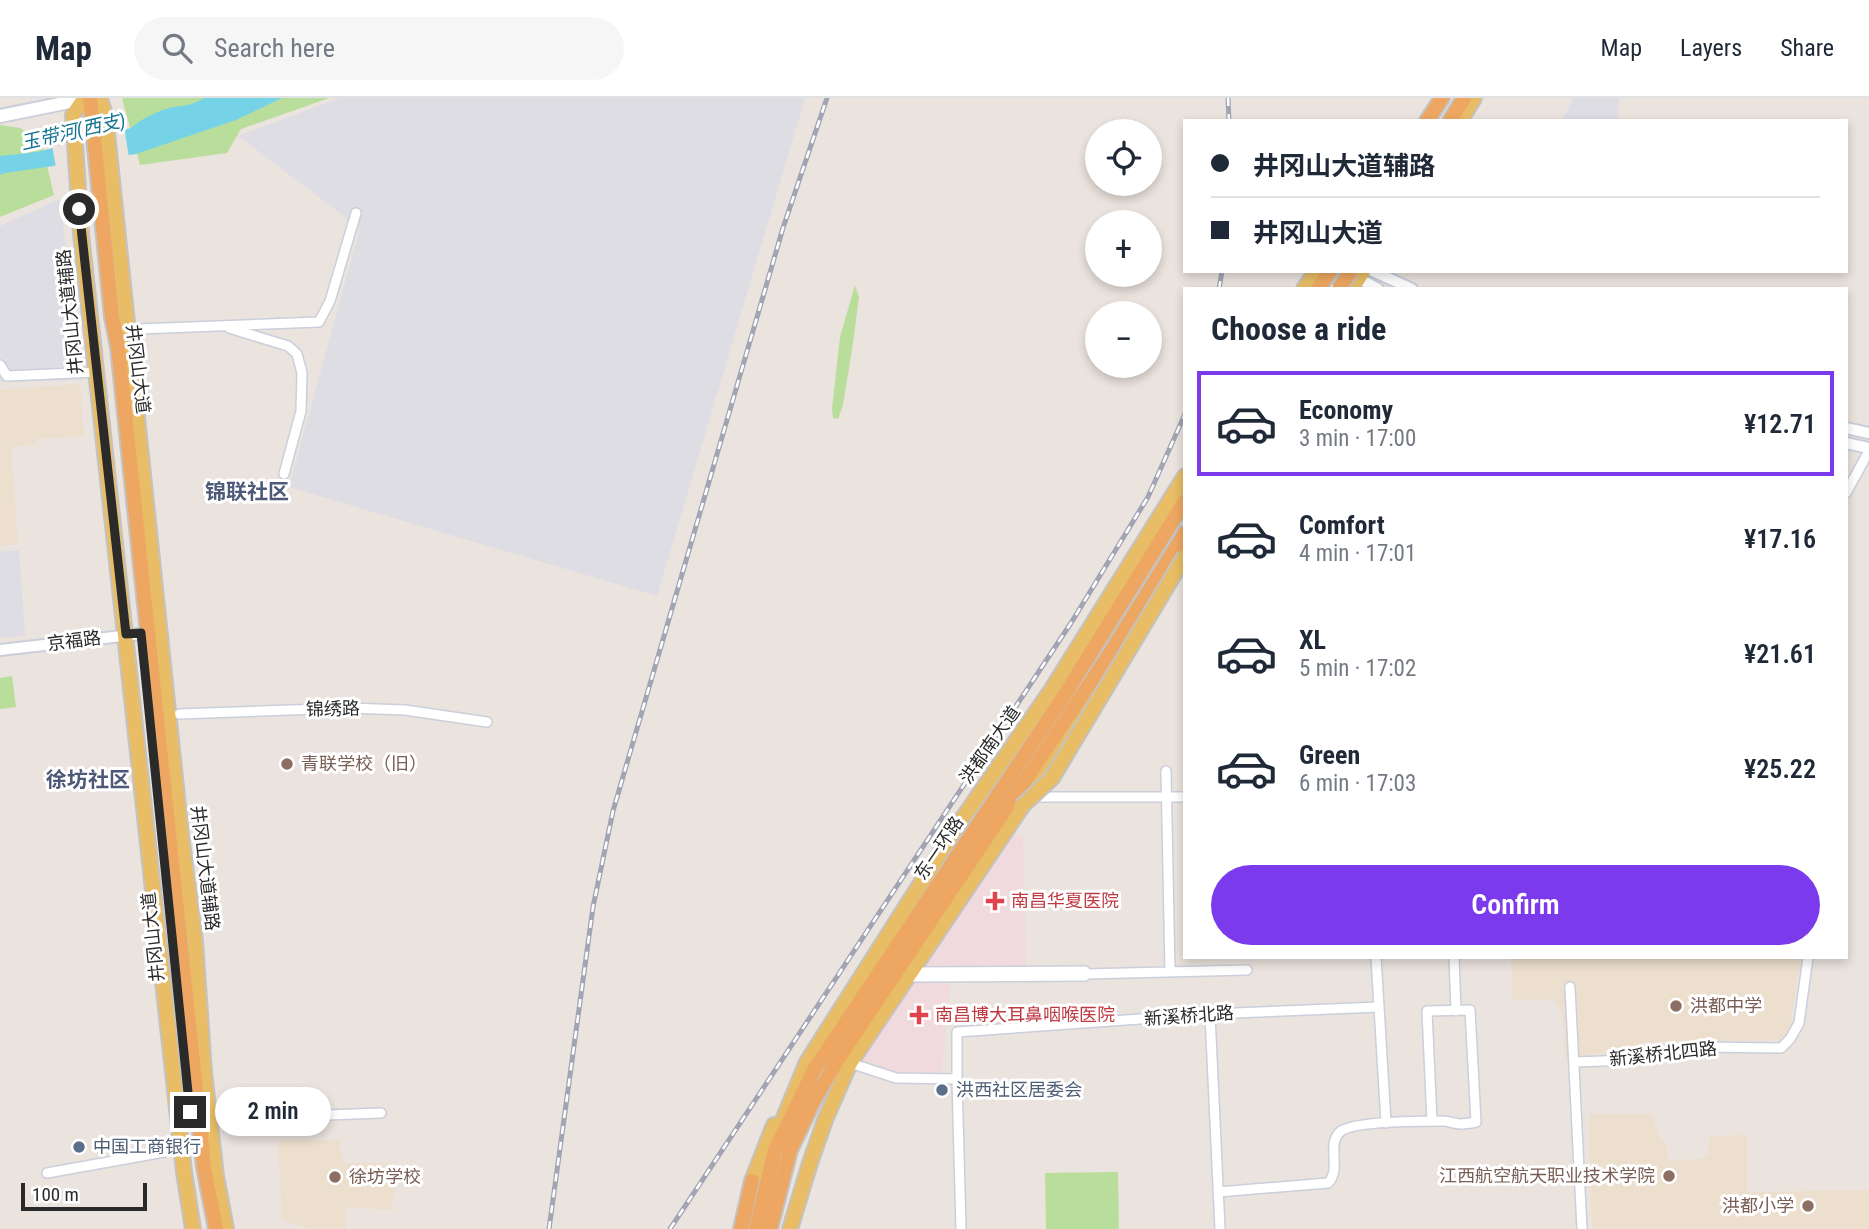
<!DOCTYPE html>
<meta charset="utf-8">
<style>
:root{--surface:#fff;--page:#f6f6f7;--text:#1f2937;--muted:#747a83;--line:#e0e1e3;--accent:#7c3aed}
body{margin:0;font-family:"Roboto Condensed","Noto Sans SC",sans-serif;background:var(--page);color:var(--text);height:100vh;display:flex;flex-direction:column;font-size:26px;white-space:nowrap}
*{box-sizing:border-box;margin:0}
p{font-size:23px;color:var(--muted)}
.icon{flex:none;width:38px;height:38px;fill:none;stroke:currentColor;stroke-width:2;stroke-linecap:round;stroke-linejoin:round}
.map{position:relative;flex:1;overflow:hidden}
.panel{position:absolute;left:1183px;top:189px;width:665px;height:672px;display:flex;flex-direction:column;background:var(--surface);border-radius:0px;box-shadow:0 4px 10px #0003}
.panel>*{flex:none}
.hud{position:absolute;left:1183px;top:21px;width:665px;height:154px;border-radius:0px;box-shadow:0 4px 10px #0003;display:grid;align-content:center;height:154px;padding:0 28px;background:var(--surface)}
.fabs{position:absolute;left:1085px;top:21px;display:grid;gap:14px}
.fabs a{display:grid;place-items:center;width:77px;height:77px;border-radius:50%;background:var(--surface);box-shadow:0 4px 10px #0003;font-size:35px}
.scale{position:absolute;left:21px;bottom:18px;width:126px;box-sizing:border-box;padding-left:7px;border:4px solid #2a2a2a;border-top:0;font-size:19px;line-height:24px;white-space:nowrap;color:#2a2a2a;-webkit-text-stroke:5px #fff;paint-order:stroke}
.end{position:absolute;width:32px;height:32px;margin:-16px;border:9px solid #2a2a2a;background:#fff;box-shadow:0 0 0 4px #fff}
.from{border-radius:50%}
.bubble{position:absolute;height:49px;border-radius:24px;background:var(--surface);box-shadow:0 4px 10px #0003;font-size:23px;font-weight:600;line-height:49px;text-align:center}
.hud b{display:flex;align-items:center;gap:24px;height:66px;font-size:26px}
.hud b+b{border-top:2px solid var(--line)}
.hud i{width:18px;height:18px;background:var(--text)}
ul{padding:0;list-style:none}
li{display:flex;align-items:center;gap:21px;height:105px;margin:0 14px 10px;padding:0 14px;border:4px solid transparent;border-radius:0px}
li div{flex:1}
li b{display:block;font-size:26px}
li em{font-style:normal;font-weight:600}
li.on{border-color:var(--accent)}
li>.icon{width:63px;height:63px;stroke-width:1.5}
h2{padding:0 28px;font-size:32px;line-height:84px}
.action{display:flex;gap:14px;margin-top:auto;padding:14px 28px}
.action a{flex:1;height:80px;border-radius:42px;background:var(--accent);color:#fff;font-size:28px;font-weight:600;line-height:80px;text-align:center}
header{display:flex;align-items:center;gap:42px;box-sizing:border-box;height:98px;padding:0 35px;background:var(--surface);border-bottom:2px solid var(--line)}
header strong{font-size:33px}
nav{display:flex;gap:38px;margin-inline-start:auto;font-size:24px}
.search{width:490px;height:63px;background:var(--page);display:flex;align-items:center;gap:18px;box-sizing:border-box;padding:0 24px;border-radius:38px;color:var(--muted);font-size:26px}
.map>svg:first-child{display:block}
.industrial{fill:#dedde4}
.education{fill:#ecdfcd}
.medical{fill:#f1dade}
.green{fill:#b9de9c}
.water{fill:#76d3e7}
.pier{fill:#ebe3dd}
.lines{fill:none;stroke-linecap:round;stroke-linejoin:round}
.minor-casing{stroke:#cbcfdb;stroke-width:12}
.tertiary-casing{stroke:#cbcfdb;stroke-width:14}
.secondary-casing{stroke:#cbcfdb;stroke-width:16}
.primary-casing{stroke:#c3c3c3;stroke-width:18}
.trunk-casing{stroke:#c3c3c3;stroke-width:18}
.minor{stroke:#fff;stroke-width:9}
.tertiary{stroke:#fff;stroke-width:10}
.secondary{stroke:#fff;stroke-width:12}
.primary{stroke:#e8bd65;stroke-width:14}
.trunk{stroke:#eea762;stroke-width:14}
.rail-casing{stroke:#a0a4b3;stroke-width:5}
.rail{stroke:#fff;stroke-width:2.5;stroke-dasharray:8;stroke-linecap:butt}
.primary-bridge-casing{stroke:#c3c3c3;stroke-width:18;stroke-linecap:butt}
.trunk-bridge-casing{stroke:#c3c3c3;stroke-width:18;stroke-linecap:butt}
.primary-bridge{stroke:#e8bd65;stroke-width:14}
.trunk-bridge{stroke:#eea762;stroke-width:14}
.route{stroke:#2a2a2a;stroke-width:9}
.education-dot{fill:#8d6e63;stroke:#fff;stroke-width:2.5}
.health-dot{fill:#e0444e;stroke:#fff;stroke-width:2.5}
.service-dot{fill:#5c6f8a;stroke:#fff;stroke-width:2.5}
.labels{text-anchor:middle;stroke-width:6;stroke-linejoin:round;paint-order:stroke}
.street-label{font-size:18px;fill:#2a2a2a;stroke:#fff}
.education-label{font-size:18px;fill:#785e54;stroke:#fff;text-anchor:start}
.health-label{font-size:18px;fill:#be3a42;stroke:#fff;text-anchor:start}
.service-label{font-size:18px;fill:#4e5e75;stroke:#fff;text-anchor:start}
.water-label{font-size:19px;font-style:italic;fill:#167392;stroke:#fff}
.quarter-label{font-size:21px;font-weight:bold;fill:#4d5978;stroke:#fff}
</style>
<header>
<strong>Map</strong>
<div class="search"><svg class="icon" aria-label="search" viewBox="0 0 24 24"><circle cx="10" cy="10" r="6"/><path d="M15 15l6 6"/></svg>Search here</div>
<nav><a>Map</a><a>Layers</a><a>Share</a></nav>
</header>
<div class="map">
<svg width="1869" height="1131" viewBox="0 0 1869 1131">
<rect width="100%" height="100%" fill="#ebe3dd"/>
<path class="industrial" d="M340 0H805L657 498 289 389 360 130 238 38Z
M1573 0H1619L1618 23H1562Z
M60 101 82 282 0 284V128Z
M19 452 25 538 0 540V454Z"/>
<path class="education" d="M80 286 84 338 36 341V346L11 349 18 446 0 448V292Z
M1511 859H1801L1790 928 1780 942 1645 944 1627 953 1565 959 1562 914 1555 901 1512 902Z
M1589 1016H1651L1660 1039 1667 1050 1669 1063 1707 1060 1710 1038 1747 1037V1094L1869 1092V1131H1592Z
M340 1042 342 1065H388L394 1093 392 1112 345 1109 346 1131H309L282 1122 278 1043Z"/>
<path class="medical" d="M1011 737H1023L1026 869H920Z
M916 882 950 887 942 974 899 975 860 964 870 947Z"/>
<path class="green" d="M122 0H329L241 31 227 55 140 67Z
M0 27 20 30 41 42 54 97 0 119Z
M855 187 859 199 852 252 843 307 838 321 833 320 832 311 840 239Z
M12 578 16 609 0 611V580Z
M1118 1074 1119 1131H1046L1045 1075Z"/>
<path class="water" d="M204 0H282L236 22 136 56 5 75 0 77V58L37 54 131 30C142 21 153 15 166 11 182 6 188 10 204 0Z"/>
<path class="pier" d="M124 28 129 60 56 70 52 47Z"/>
<g class="lines">
<g class="minor-casing">
<path id="minor" d="M229 230 288 248 297 256 302 275 301 313 284 376
M139 231 319 224 330 203 356 115
M0 267 7 278 96 274
M1846 395 1869 353
M179 616 348 610 405 612 487 624
M1166 673 1170 874
M1033 699H1185
M1376 859 1386 1025
M1454 859 1456 913
M1085 876 1247 872
M908 879 1085 878V873L911 874
M1570 889 1582 1131
M1210 916 1220 1131
M1575 964 1629 962 1701 949 1781 950 1790 941 1799 925 1808 859
M850 965 896 980 957 981
M222 1021 381 1015
M47 1075 181 1051
M1218 1094 1328 1085C1342 1071 1326 1047 1340 1034 1351 1023 1425 1023 1444 1023 1449 1023 1454 1026 1460 1026 1465 1026 1471 1025 1476 1024L1470 912 1427 913 1432 1023
M961 1131 957 981V934L1210 916 1379 909"/>
</g>
<g class="tertiary-casing">
<path id="tertiary" d="M1373 173 1412 191
M1354 178 1378 191
M1846 330 1869 335
M1846 345 1869 350
M0 552 148 535"/>
</g>
<g class="secondary-casing">
<path id="secondary" d="M0 18 89 0"/>
</g>
<g class="primary-casing">
<path id="primary" d="M83 0 84 1 73 17 81 136 184 1074 193 1131
M91 0 101 4 105 16 181 737 195 844 204 974 216 1078 226 1131
M1460 23 1474 0
M1304 191 1316 173
M1352 191 1363 173
M776 1039 807 964 958 727 1052 591 1185 378
M752 1083 774 1027
M790 1131 810 1065 825 1022 850 965 1021 710 1114 561"/>
</g>
<g class="trunk-casing">
<path id="trunk" d="M90 0 112 219 118 249 204 1069 216 1131
M1427 23 1442 0
M1450 23 1464 0
M1318 191 1330 173
M741 1131 752 1083
M756 1131 775 1052 814 972 1066 595 1185 403
M770 1131 790 1052 814 1002 838 961 1105 563 1185 435"/>
</g>
<use href="#minor" class="minor"/>
<use href="#tertiary" class="tertiary"/>
<use href="#secondary" class="secondary"/>
<use href="#primary" class="primary"/>
<use href="#trunk" class="trunk"/>
<g class="rail-casing">
<path id="rail" d="M1228 0 1229 23
M1219 191 1222 173
M549 1131 593 809 613 713 783 130 827 0
M670 1131 1071 525 1148 399 1185 316"/>
</g>
<use href="#rail" class="rail"/>
<g class="primary-bridge-casing">
<path id="primary-bridge" d="M1021 709 1052 680 1185 458"/>
</g>
<g class="trunk-bridge-casing">
<path id="trunk-bridge" d="M1339 191 1351 173"/>
</g>
<use href="#primary-bridge" class="primary-bridge"/>
<use href="#trunk-bridge" class="trunk-bridge"/>
</g>
<g class="lines">
<path class="route" d="M79 111 126 536 141 535 190 1014"/>
</g>
<g class="education-dot">
<circle cx="287" cy="666" r="7"/>
<circle cx="1676" cy="908" r="7"/>
<circle cx="1669" cy="1078" r="7"/>
<circle cx="335" cy="1079" r="7"/>
<circle cx="1808" cy="1108" r="7"/>
</g>
<g class="health-dot">
<path d="M991.5 792.5h7v7h7v7h-7v7h-7v-7h-7v-7h7z"/>
<path d="M915.5 906.5h7v7h7v7h-7v7h-7v-7h-7v-7h7z"/>
</g>
<g class="service-dot">
<circle cx="942" cy="992" r="7"/>
<circle cx="79" cy="1049" r="7"/>
</g>
<g class="labels">
<g class="street-label">
<text transform="translate(70 214) rotate(-96)" y="6">井冈山大道辅路</text>
<text transform="translate(138 271) rotate(83)" y="6">井冈山大道</text>
<text transform="translate(74 543) rotate(-7)" y="6">京福路</text>
<text transform="translate(333 611) rotate(-1)" y="6">锦绣路</text>
<text transform="translate(990 647) rotate(-55)" y="6">洪都南大道</text>
<text transform="translate(939 750) rotate(-56)" y="6">东一环路</text>
<text transform="translate(205 770) rotate(83)" y="6">井冈山大道辅路</text>
<text transform="translate(153 839) rotate(-96)" y="6">井冈山大道</text>
<text transform="translate(1189 918) rotate(-4)" y="6">新溪桥北路</text>
<text transform="translate(1663 956) rotate(-6)" y="6">新溪桥北四路</text>
</g>
<g class="education-label">
<text x="301" y="672">青联学校（旧）</text>
<text x="1690" y="914">洪都中学</text>
<text x="1655" y="1084" text-anchor="end">江西航空航天职业技术学院</text>
<text x="349" y="1085">徐坊学校</text>
<text x="1794" y="1114" text-anchor="end">洪都小学</text>
</g>
<g class="health-label">
<text x="1011" y="809">南昌华夏医院</text>
<text x="935" y="923">南昌博大耳鼻咽喉医院</text>
</g>
<g class="service-label">
<text x="956" y="998">洪西社区居委会</text>
<text x="93" y="1055">中国工商银行</text>
</g>
<g class="water-label">
<text transform="translate(73 33) rotate(-13)" y="7">玉带河(西支)</text>
</g>
<g class="quarter-label">
<text x="247" y="401">锦联社区</text>
<text x="88" y="689">徐坊社区</text>
</g>
</g>
</svg>
<div class="fabs">
<a><svg class="icon" aria-label="locate" viewBox="0 0 24 24"><circle cx="12" cy="12" r="6"/><path d="M12 2v4M12 18v4M2 12h4M18 12h4"/></svg></a>
<a>+</a>
<a>−</a>
</div>
<div class="scale">100 m</div>
<i class="end from" style="left:79px;top:111px"></i>
<i class="end" style="left:190px;top:1014px"></i>
<div class="bubble" style="left:215px;top:989px;width:116px">2 min</div>
<div class="hud">
<b><i class="from"></i>井冈山大道辅路</b>
<b><i></i>井冈山大道</b>
</div>
<section class="panel">
<h2>Choose a ride</h2>
<ul>
<li class="on"><svg class="icon" aria-label="car" viewBox="0 0 24 24"><path d="M5 17H2v-5l4-1 3-4h7l3 4 3 1v5h-3M9 17h6M6 11h13"/><circle cx="7" cy="17" r="2"/><circle cx="17" cy="17" r="2"/></svg><div><b>Economy</b><p>3 min · 17:00</p></div><em>¥12.71</em></li>
<li><svg class="icon" aria-label="car" viewBox="0 0 24 24"><path d="M5 17H2v-5l4-1 3-4h7l3 4 3 1v5h-3M9 17h6M6 11h13"/><circle cx="7" cy="17" r="2"/><circle cx="17" cy="17" r="2"/></svg><div><b>Comfort</b><p>4 min · 17:01</p></div><em>¥17.16</em></li>
<li><svg class="icon" aria-label="car" viewBox="0 0 24 24"><path d="M5 17H2v-5l4-1 3-4h7l3 4 3 1v5h-3M9 17h6M6 11h13"/><circle cx="7" cy="17" r="2"/><circle cx="17" cy="17" r="2"/></svg><div><b>XL</b><p>5 min · 17:02</p></div><em>¥21.61</em></li>
<li><svg class="icon" aria-label="car" viewBox="0 0 24 24"><path d="M5 17H2v-5l4-1 3-4h7l3 4 3 1v5h-3M9 17h6M6 11h13"/><circle cx="7" cy="17" r="2"/><circle cx="17" cy="17" r="2"/></svg><div><b>Green</b><p>6 min · 17:03</p></div><em>¥25.22</em></li>
</ul>
<div class="action"><a>Confirm</a></div>
</section>
</div>
